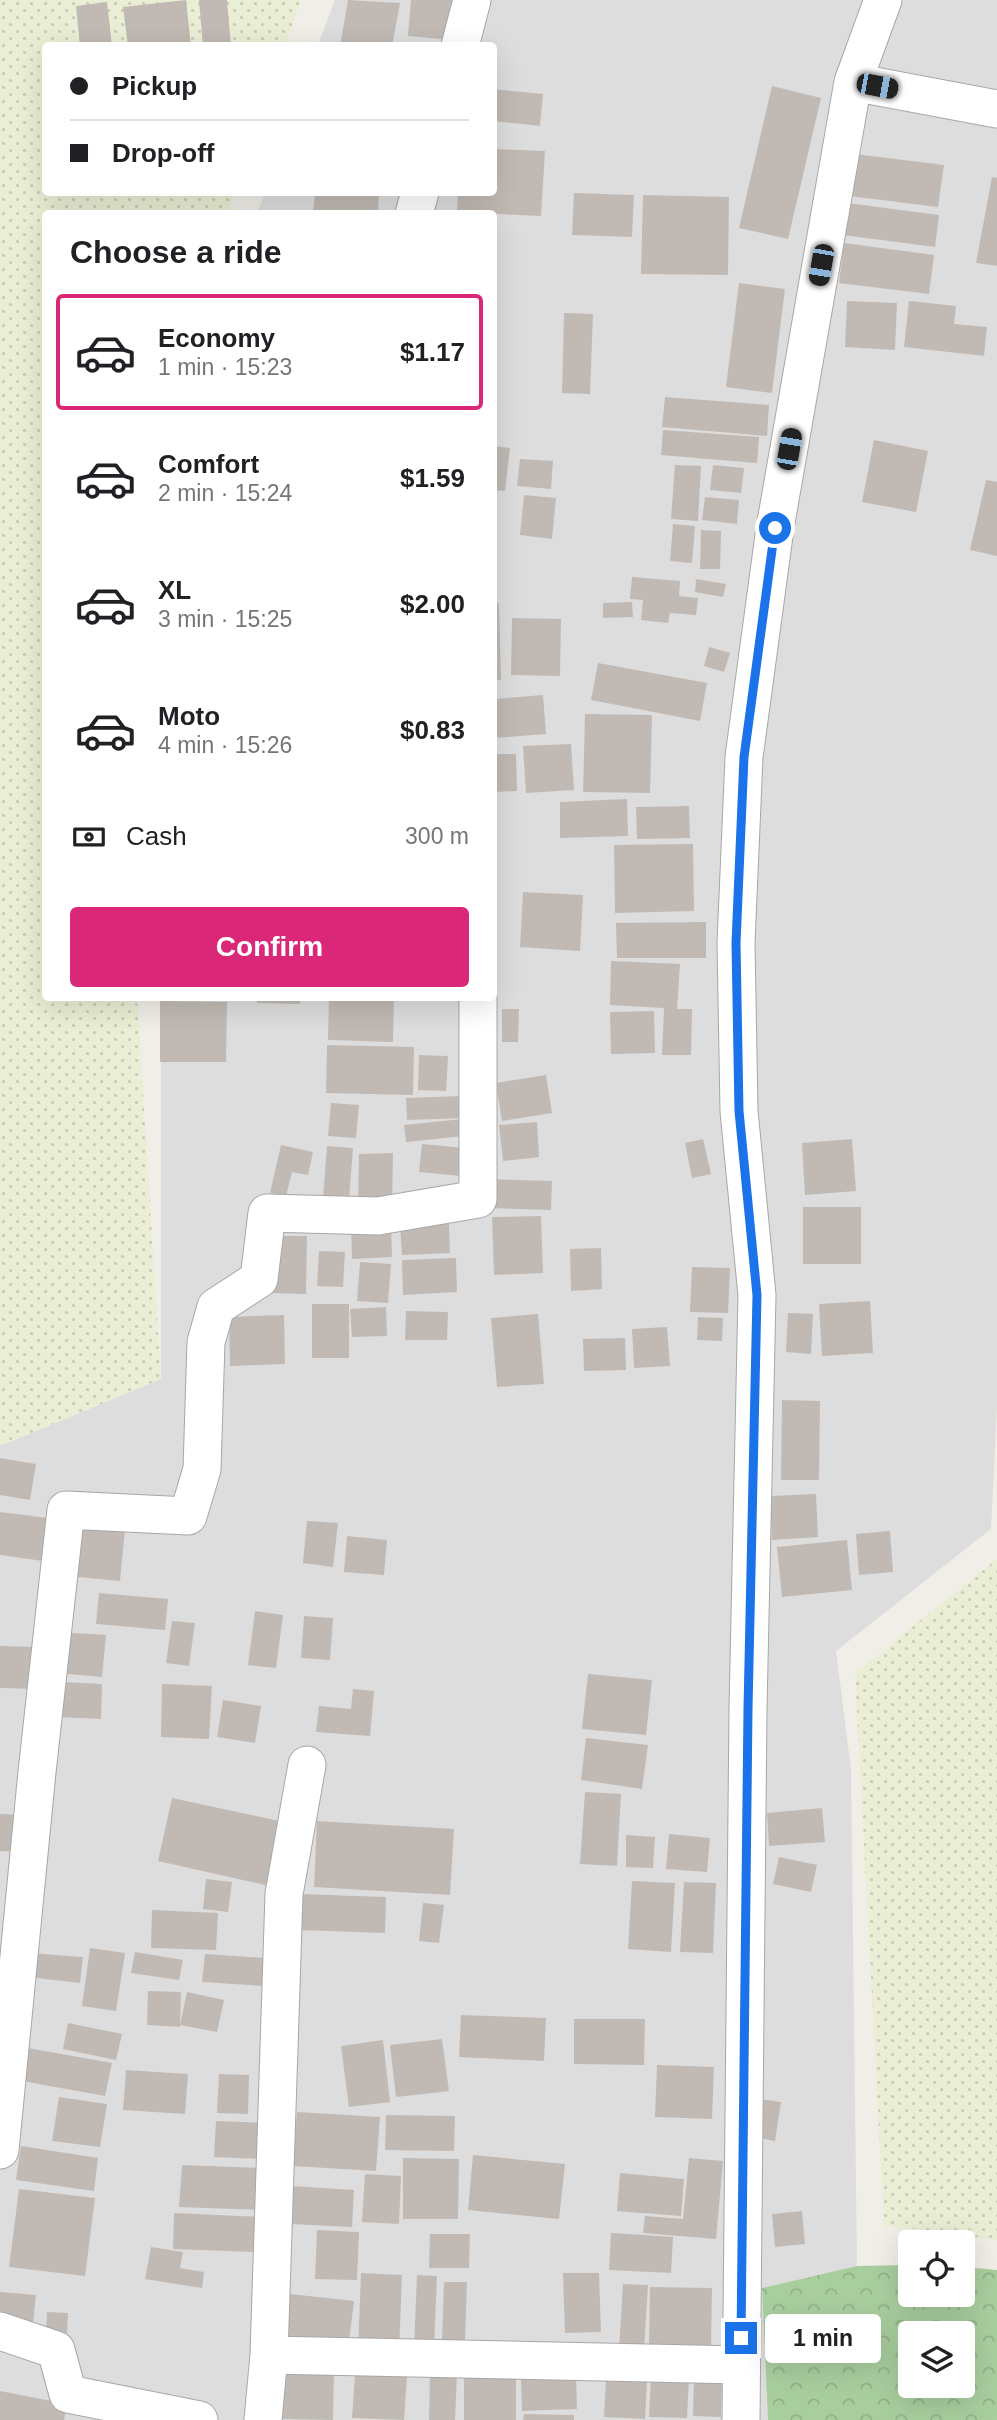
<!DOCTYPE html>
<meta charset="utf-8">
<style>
:root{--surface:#fff;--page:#f2f2f2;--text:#202124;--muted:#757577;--line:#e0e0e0;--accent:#db2777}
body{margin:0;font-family:Helvetica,sans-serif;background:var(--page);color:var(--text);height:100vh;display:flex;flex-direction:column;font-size:26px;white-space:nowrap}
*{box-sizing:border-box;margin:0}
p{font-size:23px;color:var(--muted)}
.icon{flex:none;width:38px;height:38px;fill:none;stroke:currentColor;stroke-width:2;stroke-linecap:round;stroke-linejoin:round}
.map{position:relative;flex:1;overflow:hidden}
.side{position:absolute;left:42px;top:210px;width:455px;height:791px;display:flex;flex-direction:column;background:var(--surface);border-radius:7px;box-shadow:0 7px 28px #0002}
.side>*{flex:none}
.top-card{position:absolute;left:42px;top:42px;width:455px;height:154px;border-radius:7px;box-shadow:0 7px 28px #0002;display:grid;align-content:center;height:154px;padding:0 28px;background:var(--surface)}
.fabs{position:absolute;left:898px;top:2230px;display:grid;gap:14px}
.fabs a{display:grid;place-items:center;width:77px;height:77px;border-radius:7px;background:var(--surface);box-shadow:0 7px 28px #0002;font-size:35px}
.end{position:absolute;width:32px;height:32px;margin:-16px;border:9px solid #1a73e8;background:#fff;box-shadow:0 0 0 4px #fff}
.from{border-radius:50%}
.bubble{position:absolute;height:49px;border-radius:7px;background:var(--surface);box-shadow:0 7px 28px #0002;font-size:23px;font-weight:800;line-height:49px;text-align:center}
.car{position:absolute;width:21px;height:42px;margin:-21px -10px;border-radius:9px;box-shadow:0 0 5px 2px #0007;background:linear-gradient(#222 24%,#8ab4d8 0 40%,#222 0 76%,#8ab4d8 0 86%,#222 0)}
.top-card b{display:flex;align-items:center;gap:24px;height:66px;font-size:26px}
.top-card b+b{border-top:2px solid var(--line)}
.top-card i{width:18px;height:18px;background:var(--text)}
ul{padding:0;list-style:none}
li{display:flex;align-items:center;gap:21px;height:116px;margin:0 14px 10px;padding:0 14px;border:4px solid transparent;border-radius:7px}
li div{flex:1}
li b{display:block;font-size:26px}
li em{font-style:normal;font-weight:800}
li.active{border-color:var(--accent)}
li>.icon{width:63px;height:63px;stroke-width:1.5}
h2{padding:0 28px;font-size:32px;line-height:84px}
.pay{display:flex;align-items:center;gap:18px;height:77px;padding:0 28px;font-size:26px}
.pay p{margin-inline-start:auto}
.button{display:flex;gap:14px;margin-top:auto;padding:14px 28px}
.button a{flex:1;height:80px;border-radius:7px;background:var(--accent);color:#fff;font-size:28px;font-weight:800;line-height:80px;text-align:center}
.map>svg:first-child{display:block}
.residential{fill:#dedddd}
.farmland{fill:url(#farmland-dots)}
.forest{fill:url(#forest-crowns);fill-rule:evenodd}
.building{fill:#c1bab4}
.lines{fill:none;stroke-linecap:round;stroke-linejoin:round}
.minor-casing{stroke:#a7a7a7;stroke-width:39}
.minor{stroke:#fff;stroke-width:37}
.route{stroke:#1a73e8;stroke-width:9}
</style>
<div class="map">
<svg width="997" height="2420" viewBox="0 0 997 2420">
<defs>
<pattern id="farmland-dots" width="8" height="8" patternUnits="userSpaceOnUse" patternTransform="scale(1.75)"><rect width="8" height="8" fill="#eaeed4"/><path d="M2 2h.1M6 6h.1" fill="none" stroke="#c8ccb6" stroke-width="1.8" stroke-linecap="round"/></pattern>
<pattern id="forest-crowns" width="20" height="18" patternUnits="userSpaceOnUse" patternTransform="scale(1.75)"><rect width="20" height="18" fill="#a8ce9e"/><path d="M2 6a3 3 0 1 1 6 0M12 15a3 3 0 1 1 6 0" fill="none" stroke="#90b188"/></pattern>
</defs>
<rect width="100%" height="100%" fill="#f0eee7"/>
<path class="residential" d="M335 0H997V1406L991 1529 836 1651 851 1769 857 2266 762 2288 768 2420H0V1446L161 1379V998H494V214L257 213 265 193 494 192V46L318 45Z"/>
<path class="farmland" d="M0 0H301L285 45 46 46V192L235 193 228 213 46 214V998H137L161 1379 0 1446Z
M997 1559V2240L884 2225 855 1673Z"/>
<path class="forest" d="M910 2265V2294H962L963 2267 997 2270V2420H768L762 2288 857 2266ZM910 2333H962V2385H910Z"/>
<path class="building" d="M186 0 191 46H128L123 7Z
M199 0H227L231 46H203Z
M348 0 400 3 392 46H340Z
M411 0H454L451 40 408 36Z
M107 2 112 46H80L76 6Z
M772 86 821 98 788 239 739 228Z
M494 89 543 94 540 126 494 121Z
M494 149 545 151 541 216 457 212 458 192H494Z
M855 154 944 165 938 207 849 196Z
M992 177 997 178V266L976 263Z
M315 192H379L378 214H313Z
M574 193 634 195 632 237 572 235Z
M643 195 729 197 728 275 641 274Z
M847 203 939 215 935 247 843 235Z
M844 243 934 255 929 294 839 283Z
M739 283 785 289 772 393 726 387Z
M847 301 897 303 895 350 845 347Z
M909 301 956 306 954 324 987 327 984 356 904 347Z
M564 313 593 314 590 394 562 393Z
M665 397 769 405 767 436 662 427Z
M663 430 759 437 757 463 661 455Z
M874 440 928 451 916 512 862 502Z
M494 446 510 448 505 491 494 490Z
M520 459 553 461 551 489 517 486Z
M675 465 701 466 698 521 671 519Z
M713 465 744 468 741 493 710 490Z
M986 480 997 482V556L970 550Z
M524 495 556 498 552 539 520 535Z
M705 497 739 500 737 524 702 520Z
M673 524 695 526 692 563 670 561Z
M701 530 721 531 720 569H700Z
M632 577 680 581 679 596 698 598 696 615 670 613 668 623 641 620 643 600 630 599Z
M696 579 726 584 723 597 695 592Z
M632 602 633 617 603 618V603Z
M494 603H499L501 680H494Z
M512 618 561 619 560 676 511 675Z
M709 647 730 653 724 672 704 666Z
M598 663 707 683 700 721 591 700Z
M543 695 546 734 494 738V699Z
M585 714 652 715 650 793 583 792Z
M571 744 574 790 526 793 523 746Z
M494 754H516L517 791 494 792Z
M627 799 628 836 560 838V802Z
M689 806 690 838 637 839 636 807Z
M693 844 694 911 615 913 614 845Z
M523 892 583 895 580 951 520 947Z
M706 922V958H617L616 923Z
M611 961 680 964 677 1009H692L691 1055H662L664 1008 610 1005Z
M257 998H300V1004L257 1003Z
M329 998H394L393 1042 328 1040Z
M160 1001 227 1002 226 1062H160Z
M502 1009H519L518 1042H502Z
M654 1011 655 1053 611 1054 610 1012Z
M327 1045 414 1047 413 1095 326 1093Z
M419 1055 448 1056 446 1091 418 1090Z
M546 1075 552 1113 502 1121 496 1083Z
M462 1096 463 1118 407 1120 406 1098Z
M331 1103 359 1105 356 1138 328 1136Z
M462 1119 464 1136 406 1142 404 1125Z
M537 1122 539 1157 503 1161 499 1125Z
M703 1139 711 1174 692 1178 685 1143Z
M852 1139 856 1191 805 1195 802 1143Z
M422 1144 464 1148 461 1176 419 1172Z
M281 1145 313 1152 308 1175 292 1172 286 1196 270 1193Z
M327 1146 353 1148 348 1211 322 1210Z
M393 1153 392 1210H358L359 1154Z
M488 1179 552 1181 551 1210 488 1208Z
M803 1207H861V1264H803Z
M541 1216 543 1273 494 1275 492 1217Z
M449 1223 450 1253 402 1255 400 1225Z
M391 1224 392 1257 352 1259 351 1226Z
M272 1236H307L306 1294 271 1293Z
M601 1248 602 1289 571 1291 570 1249Z
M319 1251 345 1252 343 1287 317 1286Z
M456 1258 457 1292 403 1295 402 1260Z
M360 1262 391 1264 388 1303 357 1301Z
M692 1267 730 1268 728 1313 690 1312Z
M870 1301 873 1353 822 1356 819 1304Z
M312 1304H349V1358H312Z
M386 1307 387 1336 352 1337 350 1309Z
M406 1311 448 1312 447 1340H405Z
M788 1313 813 1314 811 1354 786 1352Z
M538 1314 544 1384 497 1387 491 1318Z
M284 1315 285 1364 230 1366 229 1317Z
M698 1317 723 1318 722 1341 697 1340Z
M667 1327 670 1366 634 1368 632 1329Z
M625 1338 626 1370 584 1371 583 1339Z
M782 1400 820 1401 819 1480H781Z
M0 1458 36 1464 30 1500 0 1495Z
M816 1494 818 1537 772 1540 770 1496Z
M0 1512 48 1518 43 1561 0 1555Z
M307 1521 338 1523 333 1567 303 1563Z
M72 1524 125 1529 120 1581 67 1576Z
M890 1531 893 1572 859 1575 856 1534Z
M347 1536 387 1540 384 1575 344 1572Z
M847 1540 852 1590 782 1597 777 1547Z
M99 1593 168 1599 165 1630 96 1624Z
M255 1611 283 1615 276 1668 248 1665Z
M304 1616 333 1618 330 1660 301 1658Z
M172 1621 195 1623 189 1666 166 1663Z
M71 1633 106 1635 102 1677 67 1674Z
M0 1646 40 1647 38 1689 0 1688Z
M588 1674 652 1680 646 1735 582 1729Z
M62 1682 102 1684 101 1719 60 1717Z
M162 1684 212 1686 209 1739 161 1737Z
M353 1689 374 1691 370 1736 316 1732 319 1706 351 1709Z
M223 1700 261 1706 255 1743 217 1737Z
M586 1738 648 1745 642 1789 581 1780Z
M585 1792 621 1794 617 1866 580 1864Z
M172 1798 284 1822 270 1886 158 1861Z
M822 1808 825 1842 769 1846 767 1813Z
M0 1814 22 1815 19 1852 0 1851Z
M317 1821 454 1829 450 1895 314 1887Z
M669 1834 710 1838 707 1872 666 1869Z
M626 1835 655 1837 653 1868 626 1867Z
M779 1857 817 1865 811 1892 773 1884Z
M206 1879 232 1882 228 1912 203 1909Z
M632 1881 675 1883 671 1952 628 1949Z
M684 1882 716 1883 713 1953 680 1952Z
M302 1894 386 1897 385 1933 300 1930Z
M423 1903 444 1905 439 1943 419 1941Z
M152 1910 218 1913 216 1950 151 1948Z
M90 1948 125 1953 116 2011 82 2006Z
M135 1952 183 1960 179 1980 131 1973Z
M30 1953 83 1957 80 1983 28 1977Z
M205 1954 264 1958 262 1986 202 1982Z
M148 1991 181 1992 180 2027 147 2025Z
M187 1992 224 2000 217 2032 180 2025Z
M461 2015 546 2018 544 2061 459 2057Z
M574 2019H645L644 2065 574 2064Z
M68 2023 122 2034 116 2060 63 2049Z
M442 2039 449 2091 396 2097 390 2045Z
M383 2040 390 2102 349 2107 341 2046Z
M28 2048 112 2063 105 2096 22 2081Z
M657 2065 714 2067 712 2119 655 2117Z
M126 2070 188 2074 185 2114 123 2110Z
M219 2074 249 2075 248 2114 217 2113Z
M59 2097 107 2104 100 2147 52 2141Z
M760 2099 781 2102 775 2141 754 2137Z
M297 2112 380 2117 376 2171 293 2166Z
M386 2115 455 2116 454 2151 385 2150Z
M216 2121 266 2123 265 2159 214 2157Z
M21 2146 98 2158 94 2191 16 2180Z
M473 2155 565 2164 559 2219 468 2210Z
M403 2158 459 2159 458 2219H403Z
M689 2158 723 2161 716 2239 643 2233 645 2216 683 2219Z
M182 2165 261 2168 260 2210 179 2207Z
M620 2173 684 2179 681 2216 617 2211Z
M365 2174 401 2176 399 2224 362 2222Z
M291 2186 354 2190 352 2227 290 2224Z
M19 2189 95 2198 85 2276 9 2267Z
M802 2211 805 2244 775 2247 772 2214Z
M174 2213 260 2217 259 2252 173 2249Z
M317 2230 359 2232 357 2280 315 2279Z
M611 2233 673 2237 671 2273 609 2270Z
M430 2234H470L469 2268H429Z
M151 2247 183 2252 180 2268 204 2272 202 2288 145 2279Z
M361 2273 402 2275 399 2353 358 2351Z
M563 2273H599L601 2332 565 2333Z
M417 2275 437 2276 434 2349 414 2348Z
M444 2282H467L465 2341 442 2340Z
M623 2284 648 2285 644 2351 619 2349Z
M650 2287 712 2288 711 2346H649Z
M0 2292 36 2295 33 2324 0 2320Z
M290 2294 354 2301 348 2349 285 2343Z
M47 2312 68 2313 67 2333 46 2332Z
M283 2367 334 2369 333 2420 282 2419Z
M430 2373H457L455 2420H429Z
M355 2375 407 2377 404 2420 352 2418Z
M576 2375 577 2409 522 2411 521 2377Z
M464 2376H516V2420H464Z
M651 2376 689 2377 687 2418 649 2417Z
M694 2377H722L721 2417 693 2416Z
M606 2381 647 2382 645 2419 604 2417Z
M0 2391 67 2404 64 2420H0Z
M524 2414 574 2415V2420H523Z"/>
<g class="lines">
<g class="minor-casing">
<path id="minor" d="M460 46 472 0
M853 82 997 109
M414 214 420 192
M0 2150 37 1772 66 1510 188 1516 202 1469 206 1342 216 1307 259 1279 267 1213 378 1216 478 1199V998
M0 2331 56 2350 68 2394 199 2420
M269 2355 741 2365
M263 2420 269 2355 284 1894 307 1765
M741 2420 748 1709 757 1295 739 1111 736 943 744 757 775 528 853 82 883 0"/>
</g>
<use href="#minor" class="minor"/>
</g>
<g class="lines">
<path class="route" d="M741 2338 748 1709 757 1295 739 1111 736 943 744 757 775 528"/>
</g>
</svg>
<div class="fabs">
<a><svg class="icon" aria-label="locate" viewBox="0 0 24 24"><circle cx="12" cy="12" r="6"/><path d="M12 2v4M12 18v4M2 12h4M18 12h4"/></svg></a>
<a><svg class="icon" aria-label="layers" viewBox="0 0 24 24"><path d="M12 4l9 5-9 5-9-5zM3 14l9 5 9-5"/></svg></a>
</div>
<i class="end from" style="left:775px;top:528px"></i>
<i class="end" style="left:741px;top:2338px"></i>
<div class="bubble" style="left:765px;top:2314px;width:116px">1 min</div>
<i class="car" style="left:877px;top:86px;rotate:101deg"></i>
<i class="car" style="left:821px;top:265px;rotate:190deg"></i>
<i class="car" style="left:789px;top:449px;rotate:10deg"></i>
<div class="top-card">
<b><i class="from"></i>Pickup</b>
<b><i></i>Drop-off</b>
</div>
<section class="side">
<h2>Choose a ride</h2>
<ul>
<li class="active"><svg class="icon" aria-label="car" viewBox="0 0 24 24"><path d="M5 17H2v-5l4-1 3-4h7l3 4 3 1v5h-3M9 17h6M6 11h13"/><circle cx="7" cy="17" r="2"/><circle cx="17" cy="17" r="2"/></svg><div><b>Economy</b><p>1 min · 15:23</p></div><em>$1.17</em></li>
<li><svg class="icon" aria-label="car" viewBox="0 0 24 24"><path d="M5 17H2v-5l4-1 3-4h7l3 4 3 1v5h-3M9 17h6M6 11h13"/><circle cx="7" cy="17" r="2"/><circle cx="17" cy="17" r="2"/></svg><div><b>Comfort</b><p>2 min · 15:24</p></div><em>$1.59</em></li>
<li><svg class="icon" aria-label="car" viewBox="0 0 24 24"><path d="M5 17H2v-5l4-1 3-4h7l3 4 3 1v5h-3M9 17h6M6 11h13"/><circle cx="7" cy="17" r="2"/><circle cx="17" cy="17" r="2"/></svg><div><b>XL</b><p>3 min · 15:25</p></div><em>$2.00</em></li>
<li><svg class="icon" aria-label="car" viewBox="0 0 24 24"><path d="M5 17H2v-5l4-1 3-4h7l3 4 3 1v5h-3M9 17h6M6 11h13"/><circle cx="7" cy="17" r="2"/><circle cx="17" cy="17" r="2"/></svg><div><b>Moto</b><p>4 min · 15:26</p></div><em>$0.83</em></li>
</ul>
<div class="pay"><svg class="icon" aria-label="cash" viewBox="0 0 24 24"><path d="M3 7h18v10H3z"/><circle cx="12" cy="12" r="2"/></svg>Cash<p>300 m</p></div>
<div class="button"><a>Confirm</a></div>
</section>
</div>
